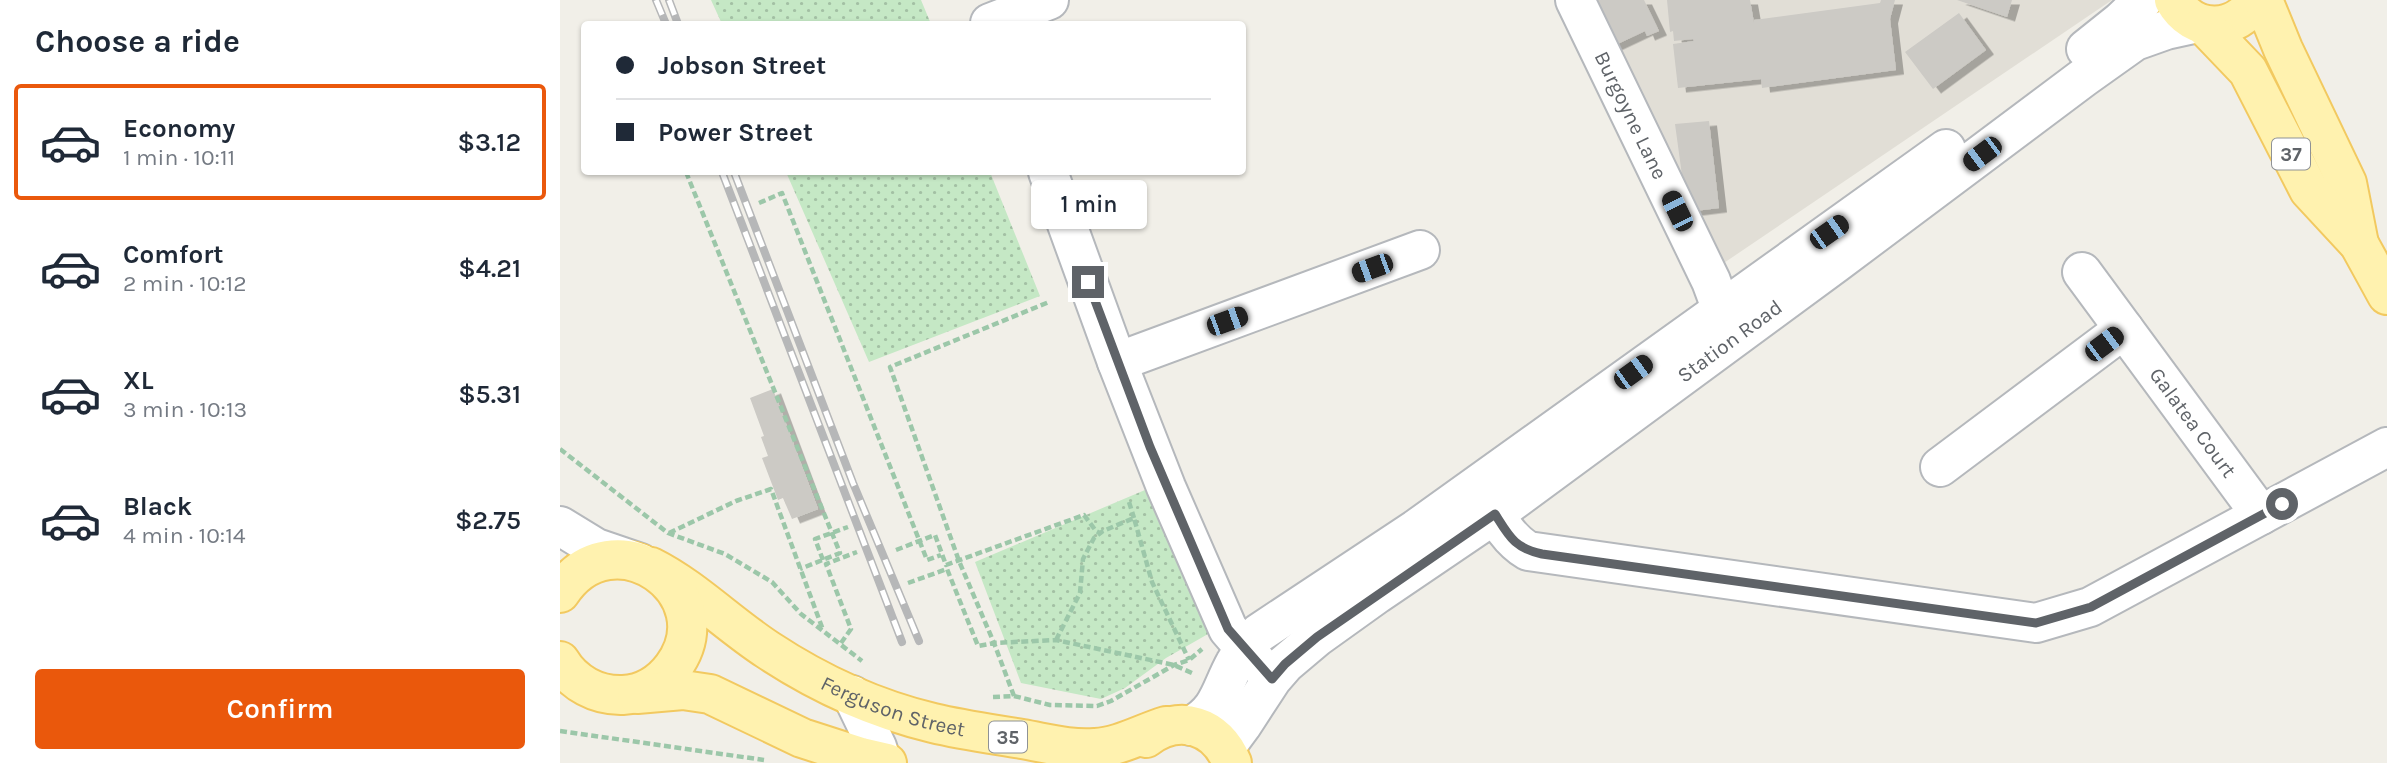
<!DOCTYPE html>
<meta charset="utf-8">
<style>
:root{--surface:#fff;--page:#f2f2f3;--text:#1f2937;--muted:#747a83;--line:#e0e1e3;--accent:#ea580c}
body{margin:0;font-family:Karla,sans-serif;background:var(--page);color:var(--text);height:100vh;display:flex;flex-direction:column;font-size:26px;white-space:nowrap}
*{box-sizing:border-box;margin:0}
p{font-size:23px;color:var(--muted)}
.icon{flex:none;width:38px;height:38px;fill:none;stroke:currentColor;stroke-width:2;stroke-linecap:round;stroke-linejoin:round}
.map{position:relative;flex:1;overflow:hidden}
.details{display:flex;flex-direction:column;background:var(--surface);width:560px}
.details>*{flex:none}
.top-card{position:absolute;left:21px;top:21px;width:665px;height:154px;border-radius:7px;box-shadow:0 2px 5px #0004;display:grid;align-content:center;height:154px;padding:0 35px;background:var(--surface)}
.end{position:absolute;width:32px;height:32px;margin:-16px;border:9px solid #5f6368;background:#fff;box-shadow:0 0 0 4px #fff}
.from{border-radius:50%}
.bubble{position:absolute;height:49px;border-radius:7px;background:var(--surface);box-shadow:0 2px 5px #0004;font-size:23px;font-weight:600;line-height:49px;text-align:center}
.car{position:absolute;width:21px;height:42px;margin:-21px -10px;border-radius:9px;box-shadow:0 0 5px 2px #0007;background:linear-gradient(#222 24%,#8ab4d8 0 40%,#222 0 76%,#8ab4d8 0 86%,#222 0)}
.top-card b{display:flex;align-items:center;gap:24px;height:66px;font-size:26px}
.top-card b+b{border-top:2px solid var(--line)}
.top-card i{width:18px;height:18px;background:var(--text)}
ul{padding:0;list-style:none}
li{display:flex;align-items:center;gap:21px;height:116px;margin:0 14px 10px;padding:0 21px;border:4px solid transparent;border-radius:7px}
li div{flex:1}
li b{display:block;font-size:26px}
li em{font-style:normal;font-weight:600}
li.on{border-color:var(--accent)}
li>.icon{width:63px;height:63px;stroke-width:1.5}
h2{padding:0 35px;font-size:32px;line-height:84px}
.cta{display:flex;gap:14px;margin-top:auto;padding:14px 35px}
.cta a{flex:1;height:80px;border-radius:7px;background:var(--accent);color:#fff;font-size:28px;font-weight:600;line-height:80px;text-align:center}
main{display:flex;flex:1;min-height:0}
.map>svg:first-child{display:block}
.education{fill:#e1ded6}
.grass{fill:url(#grass-dots)}
.building{fill:#cccac5;filter:url(#shadow)}
.lines{fill:none;stroke-linecap:round;stroke-linejoin:round}
.minor-casing{stroke:#b5b8bc;stroke-width:42}
.major-casing{stroke:#f2c960;stroke-width:42}
.path{stroke:#9cc7a9;stroke-width:4.5;stroke-dasharray:7 3.5;stroke-linecap:butt}
.minor{stroke:#fff;stroke-width:38}
.major{stroke:#fff2af;stroke-width:38}
.rail-casing{stroke:#b6b7b8;stroke-width:8}
.rail{stroke:#fff;stroke-width:5;stroke-dasharray:16;stroke-linecap:butt}
.route{stroke:#5f6368;stroke-width:9}
.labels{text-anchor:middle;stroke-width:7;stroke-linejoin:round;paint-order:stroke}
.shield{fill:#fff;stroke:#8f9295;stroke-width:2}
.shield-label{font-size:19px;font-weight:bold;fill:#5f6368}
.street-label{font-size:21px;fill:#5f6368;stroke:#fff}
</style>
<main>
<section class="details">
<h2>Choose a ride</h2>
<ul>
<li class="on"><svg class="icon" aria-label="car" viewBox="0 0 24 24"><path d="M5 17H2v-5l4-1 3-4h7l3 4 3 1v5h-3M9 17h6M6 11h13"/><circle cx="7" cy="17" r="2"/><circle cx="17" cy="17" r="2"/></svg><div><b>Economy</b><p>1 min · 10:11</p></div><em>$3.12</em></li>
<li><svg class="icon" aria-label="car" viewBox="0 0 24 24"><path d="M5 17H2v-5l4-1 3-4h7l3 4 3 1v5h-3M9 17h6M6 11h13"/><circle cx="7" cy="17" r="2"/><circle cx="17" cy="17" r="2"/></svg><div><b>Comfort</b><p>2 min · 10:12</p></div><em>$4.21</em></li>
<li><svg class="icon" aria-label="car" viewBox="0 0 24 24"><path d="M5 17H2v-5l4-1 3-4h7l3 4 3 1v5h-3M9 17h6M6 11h13"/><circle cx="7" cy="17" r="2"/><circle cx="17" cy="17" r="2"/></svg><div><b>XL</b><p>3 min · 10:13</p></div><em>$5.31</em></li>
<li><svg class="icon" aria-label="car" viewBox="0 0 24 24"><path d="M5 17H2v-5l4-1 3-4h7l3 4 3 1v5h-3M9 17h6M6 11h13"/><circle cx="7" cy="17" r="2"/><circle cx="17" cy="17" r="2"/></svg><div><b>Black</b><p>4 min · 10:14</p></div><em>$2.75</em></li>
</ul>
<div class="cta"><a>Confirm</a></div>
</section>
<div class="map">
<svg width="1827" height="763" viewBox="0 0 1827 763">
<defs>
<pattern id="grass-dots" width="8" height="8" patternUnits="userSpaceOnUse" patternTransform="scale(1.75)"><rect width="8" height="8" fill="#c5e8c5"/><path d="M2 2h.1M6 6h.1" fill="none" stroke="#a3c0a4" stroke-width="1.8" stroke-linecap="round"/></pattern>
<filter id="shadow"><feDropShadow dx="8" dy="4.5" stdDeviation="0" flood-color="#0004"/></filter>
</defs>
<rect width="100%" height="100%" fill="#f1efe8"/>
<path class="education" d="M1025 0H1552L1155 269Z"/>
<path class="grass" d="M151 0H361L371 24H162Z
M226 172H430L480 296 309 362Z
M585 490 648 634 606 658 565 688 541 699 461 683 415 562Z"/>
<path class="building" d="M1025 0H1084L1099 31 1087 36 1085 31 1049 48Z
M1107 0H1190L1194 23V20L1320 3 1321 0H1335L1330 19 1336 70 1202 88 1201 79 1118 88 1113 44 1134 41 1133 39 1114 41 1113 31 1110 32Z
M1397 0H1452L1447 17Z
M1399 13 1426 50 1373 89 1345 52Z
M1149 121 1159 208 1127 212 1115 124Z
M213 389 258 509 232 519 223 498 218 500 202 458 208 456 201 437 204 436 190 398Z"/>
<g class="lines">
<g class="minor-casing">
<g id="minor">
<path id="s1" d="M1015 0 1151 281 1161 308 1176 326"/>
<path d="M430 23 489 0"/>
<path d="M1526 49 1561 21 1583 0"/>
<path d="M488 172 557 362 606 487 668 629 700 666"/>
<path id="s2" d="M1522 272 1701 515"/>
<path d="M557 362 860 250"/>
<path d="M1380 467 1564 329"/>
<path d="M923 493C936 515 946 538 968 551L1476 623 1530 607 1827 447"/>
<path d="M0 526 36 548 80 563"/>
<path d="M292 695 317 747 322 763"/>
<path d="M631 726C660 710 660 690 675 663 681 651 689 642 699 633L856 529 1386 149"/>
<path id="s3" d="M665 748 682 725 712 679 725 664 757 637 817 594 935 514 1276 263 1523 78 1575 41 1606 30 1638 23"/>
</g>
</g>
<g class="major-casing">
<g id="major">
<path d="M1614 0C1633 35 1677 33 1696 0"/>
<path d="M1703 0 1723 49 1787 183 1799 244"/>
<path d="M1644 25 1688 71 1749 190 1799 244 1827 295"/>
<path id="s4" d="M91 567C133 588 168 624 208 650 258 683 315 709 373 723 402 730 432 734 462 739 486 743 510 750 535 748 559 747 583 733 606 726"/>
<path d="M0 593C53 512 167 594 113 667 101 683 83 694 63 695 37 696 13 683 0 661"/>
<path d="M77 694 123 690 150 694 242 738 301 757 327 763"/>
<path d="M586 738C619 713 657 725 672 763"/>
</g>
</g>
<path class="path" d="M126 172 280 553 240 569
M199 203 222 193 367 560 381 555
M0 449 108 533 165 554 212 582 241 614 302 661
M569 502 574 518
M109 533 176 501 211 489 263 630
M336 550 375 535 386 565 524 515 536 531 540 533
M263 560 255 539 288 527
M348 583 387 569 418 646 434 643 496 640 614 665 632 673
M496 640 520 593 523 559 534 538 543 531 574 518 592 582 629 660
M281 643 291 629 266 564 297 552
M454 696 434 643 399 561 330 367 489 302
M433 697 454 696 490 705 537 706 551 701 614 665 629 660 642 649
M0 731 204 760"/>
<use href="#minor" class="minor"/>
<use href="#major" class="major"/>
<g class="rail-casing">
<path id="rail" d="M96 0 106 24
M109 0 118 24
M162 172 342 642
M174 172 293 483 359 641"/>
</g>
<use href="#rail" class="rail"/>
</g>
<g class="lines">
<path class="route" d="M528 282 590 447 668 629 712 679 725 664 757 637 935 514C949 536 954 548 982 554L1476 623 1531 607 1722 504"/>
</g>
<g class="labels">
<g class="shield">
<rect x="1712" y="138.5" width="38" height="31" rx="5"/>
<rect x="429" y="721.5" width="38" height="31" rx="5"/>
</g>
<g class="shield-label">
<text x="1731" y="161">37</text>
<text x="448" y="744">35</text>
</g>
<g class="street-label">
<text dy="7" stroke="none"><textPath href="#s1" startOffset="128">Burgoyne Lane</textPath></text>
<text dy="7" stroke="none"><textPath href="#s3" startOffset="653">Station Road</textPath></text>
<text dy="7" stroke="none"><textPath href="#s2" startOffset="187">Galatea Court</textPath></text>
<text dy="7" stroke="none"><textPath href="#s4" startOffset="282">Ferguson Street</textPath></text>
</g>
</g>
</svg>
<i class="end from" style="left:1722px;top:504px"></i>
<i class="end" style="left:528px;top:282px"></i>
<div class="bubble" style="left:471px;top:180px;width:116px">1 min</div>
<i class="car" style="left:1422px;top:154px;rotate:233deg"></i>
<i class="car" style="left:1117px;top:211px;rotate:334deg"></i>
<i class="car" style="left:1269px;top:232px;rotate:55deg"></i>
<i class="car" style="left:812px;top:268px;rotate:250deg"></i>
<i class="car" style="left:667px;top:321px;rotate:70deg"></i>
<i class="car" style="left:1544px;top:344px;rotate:53deg"></i>
<i class="car" style="left:1073px;top:372px;rotate:54deg"></i>
<div class="top-card">
<b><i class="from"></i>Jobson Street</b>
<b><i></i>Power Street</b>
</div>
</div>
</main>
